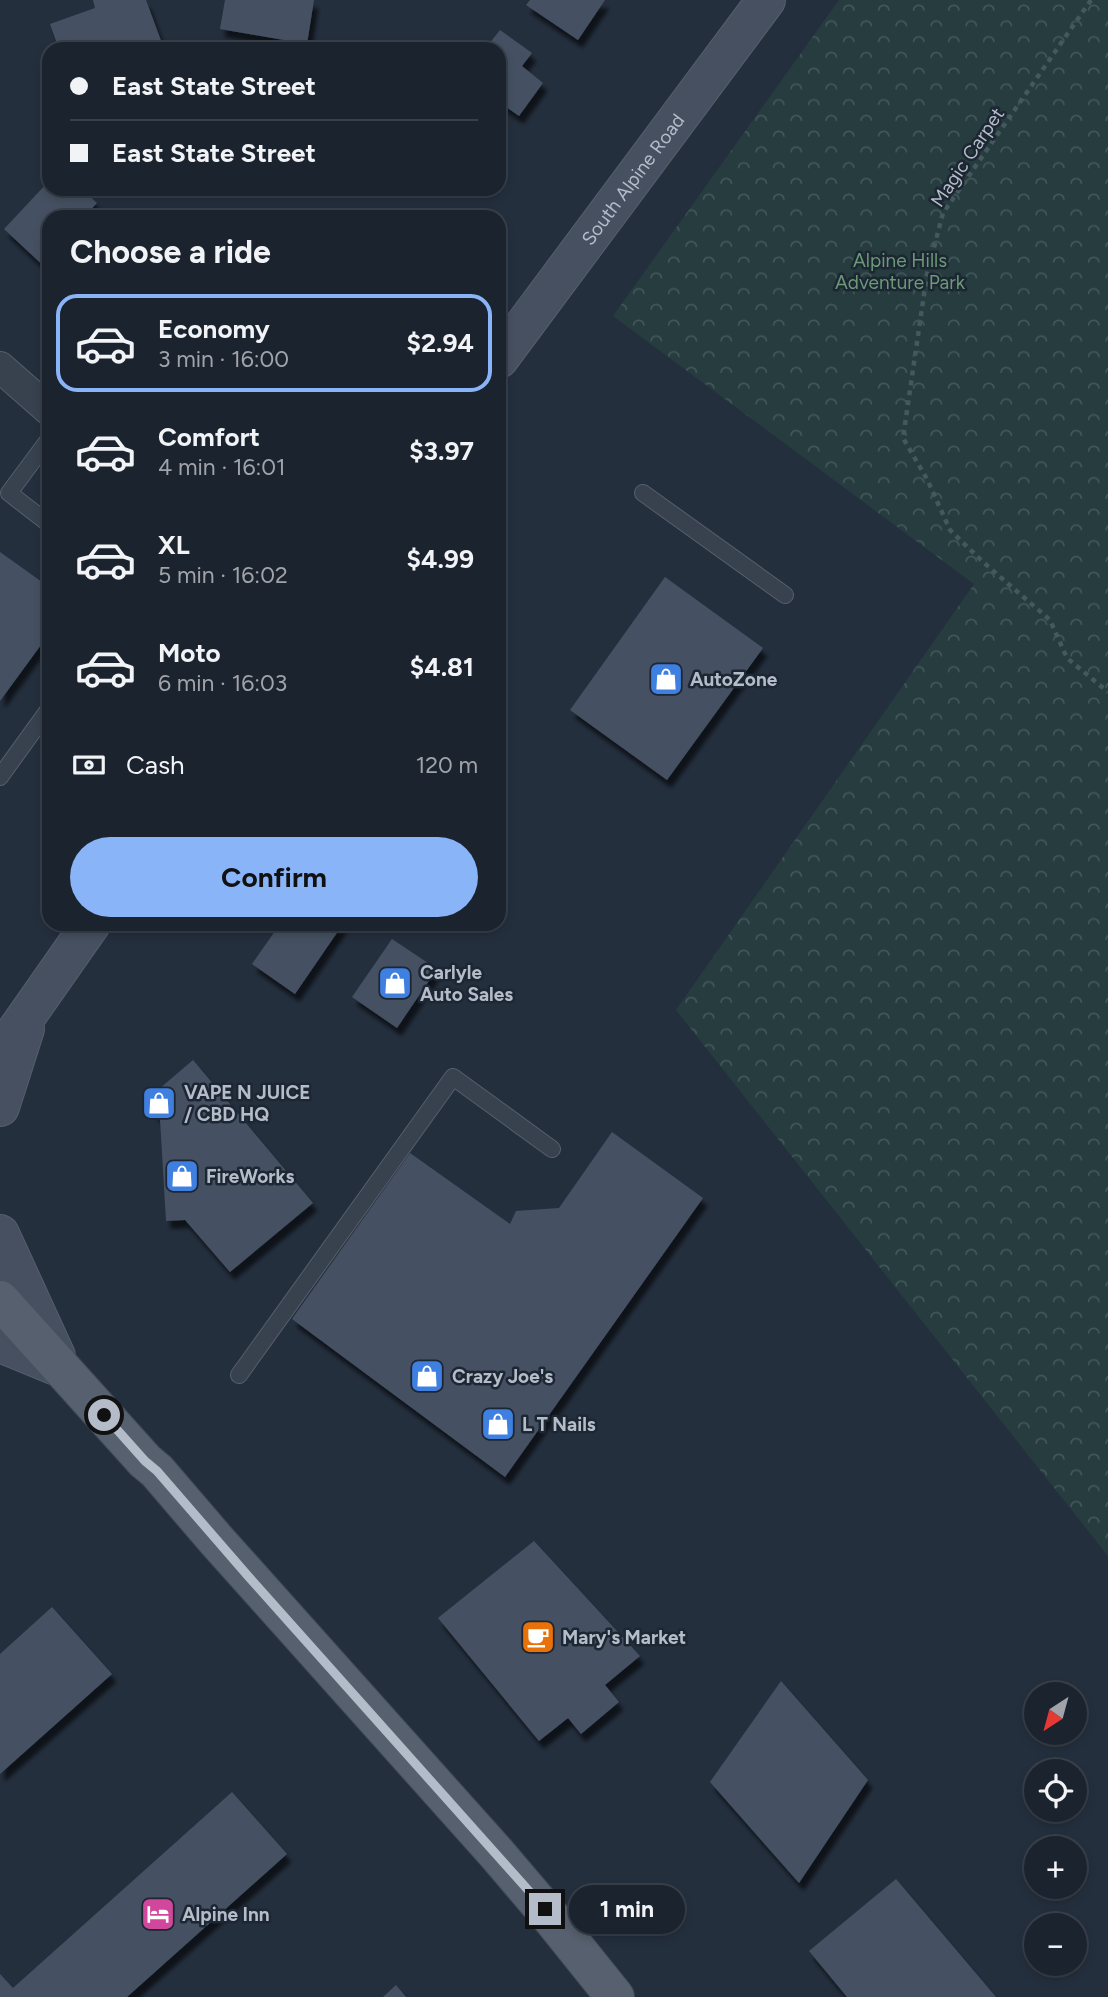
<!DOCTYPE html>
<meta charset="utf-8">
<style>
:root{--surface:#1b232e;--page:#282f3a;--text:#f1f3f6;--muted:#a0a4aa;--line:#39404a;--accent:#8ab4f8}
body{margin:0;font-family:Figtree,sans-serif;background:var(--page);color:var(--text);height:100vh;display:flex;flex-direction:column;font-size:26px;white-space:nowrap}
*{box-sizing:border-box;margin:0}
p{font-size:23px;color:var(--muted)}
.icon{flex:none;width:38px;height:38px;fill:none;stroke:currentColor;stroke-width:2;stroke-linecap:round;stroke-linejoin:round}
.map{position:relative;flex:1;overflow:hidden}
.panel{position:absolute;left:42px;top:210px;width:464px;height:721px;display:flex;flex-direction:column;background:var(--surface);border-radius:21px;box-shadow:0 4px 10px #0003,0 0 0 2px var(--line)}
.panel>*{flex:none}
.guide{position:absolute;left:42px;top:42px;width:464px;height:154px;border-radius:21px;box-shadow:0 4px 10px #0003,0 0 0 2px var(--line);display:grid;align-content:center;height:154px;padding:0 28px;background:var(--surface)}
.needle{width:46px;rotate:216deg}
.tools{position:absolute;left:1024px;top:1682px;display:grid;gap:14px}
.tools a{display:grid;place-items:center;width:63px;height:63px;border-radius:50%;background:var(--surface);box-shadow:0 4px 10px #0003,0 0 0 2px var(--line);font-size:35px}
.end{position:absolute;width:32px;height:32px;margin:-16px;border:9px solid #b4bcc9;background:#111;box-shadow:0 0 0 4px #111}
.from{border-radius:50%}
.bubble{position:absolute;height:49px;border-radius:24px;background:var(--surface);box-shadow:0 4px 10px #0003,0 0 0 2px var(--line);font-size:23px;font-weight:700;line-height:49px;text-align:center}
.guide b{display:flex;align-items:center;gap:24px;height:66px;font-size:26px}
.guide b+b{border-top:2px solid var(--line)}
.guide i{width:18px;height:18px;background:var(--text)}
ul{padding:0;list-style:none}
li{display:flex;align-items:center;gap:21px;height:98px;margin:0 14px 10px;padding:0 14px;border:4px solid transparent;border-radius:21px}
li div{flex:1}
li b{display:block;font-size:26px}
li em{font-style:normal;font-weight:700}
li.selected{border-color:var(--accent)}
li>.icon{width:63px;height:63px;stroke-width:1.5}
h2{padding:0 28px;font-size:32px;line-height:84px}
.pay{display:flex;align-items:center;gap:18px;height:77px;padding:0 28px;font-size:26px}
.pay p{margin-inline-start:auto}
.button{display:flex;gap:14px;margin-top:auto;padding:14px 28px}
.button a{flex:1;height:80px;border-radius:42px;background:var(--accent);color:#111;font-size:28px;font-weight:700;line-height:80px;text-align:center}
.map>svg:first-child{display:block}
.park{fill:url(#park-crowns)}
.building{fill:#455162;filter:url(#shadow)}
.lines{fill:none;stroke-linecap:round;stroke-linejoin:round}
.lane-casing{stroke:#565f6c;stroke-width:18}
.street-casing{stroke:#565f6c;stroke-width:32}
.secondary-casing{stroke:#565f6c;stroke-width:40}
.primary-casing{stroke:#414a57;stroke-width:40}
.path{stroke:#44595c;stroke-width:4.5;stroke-dasharray:5 5;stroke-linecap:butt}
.lane{stroke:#38414e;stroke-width:16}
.street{stroke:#38414e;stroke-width:30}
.secondary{stroke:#465061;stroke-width:38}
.primary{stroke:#56606e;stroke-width:38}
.route{stroke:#b4bcc9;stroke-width:9}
.labels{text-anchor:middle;stroke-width:5;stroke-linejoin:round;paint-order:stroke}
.street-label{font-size:19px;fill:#b4bcc9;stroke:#1d2633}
.park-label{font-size:19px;fill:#6b9a76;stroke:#1d2633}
.poi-label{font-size:19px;font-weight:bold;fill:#b4bcc9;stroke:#1d2633;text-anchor:start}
</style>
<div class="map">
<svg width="1108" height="1997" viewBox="0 0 1108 1997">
<defs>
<pattern id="park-crowns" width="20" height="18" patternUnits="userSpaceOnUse" patternTransform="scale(1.75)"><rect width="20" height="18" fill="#263c3f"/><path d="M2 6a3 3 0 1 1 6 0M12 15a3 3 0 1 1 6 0" fill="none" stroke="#435659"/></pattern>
<filter id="shadow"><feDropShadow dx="4.5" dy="8" stdDeviation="2" flood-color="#0009"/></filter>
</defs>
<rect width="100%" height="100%" fill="#242f3e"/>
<path class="park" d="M839 0H1108V1556L676 1010 974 584 613 316Z"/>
<path class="building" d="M93 0H146L163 46 154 49H59L50 24 95 8Z
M225 0H314L307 44 220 29Z
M530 0H605L578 40 526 5Z
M500 30 532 53 522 66 543 83 519 116 499 102V49H485Z
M49 181V189H82L97 203 84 217H49V271L4 229Z
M0 552 49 587V634L0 701Z
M665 577 763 648 667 780 570 710Z
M280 924H343L295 994 252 964Z
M392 939 437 969 397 1028 352 997Z
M193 1060 313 1203 230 1272 185 1220 166 1221 160 1119 145 1101Z
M612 1132 703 1198 505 1477 292 1319 410 1153 510 1224 516 1211 559 1208Z
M534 1541 640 1656 605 1685 619 1702 581 1734 568 1718 539 1741 438 1618Z
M52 1607 112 1674 0 1774V1654Z
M781 1681 868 1780 799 1883 710 1782Z
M232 1792 287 1854 127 1997H0V1974L13 1988Z
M896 1879 996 1997H847L809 1951Z
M396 1985 406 1997H383Z"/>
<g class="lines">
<g class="lane-casing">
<path id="lane" d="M49 439 9 493 49 524
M643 493 785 595
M0 777 49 709
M239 1375 453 1077 552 1149"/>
</g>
<g class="street-casing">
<path id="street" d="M0 367 49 410"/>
</g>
<g class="secondary-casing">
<g id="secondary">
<path id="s1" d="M499 359 766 0"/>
<path d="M0 1054 91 924"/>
<path d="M0 1107 25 1029"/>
<path d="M0 1234 56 1356"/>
<path d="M0 1343 61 1368"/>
</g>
</g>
<g class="primary-casing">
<path id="primary" d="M0 1300 145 1461 157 1471 217 1541 497 1854 554 1921 615 1997"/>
</g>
<path class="path" d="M1091 0 943 213 927 274 903 438 927 479 950 530 983 562 1050 620 1067 658 1108 692"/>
<use href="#lane" class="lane"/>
<use href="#street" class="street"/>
<use href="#secondary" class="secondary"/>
<use href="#primary" class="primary"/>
</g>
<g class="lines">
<path class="route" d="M104 1415 145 1461 157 1471 248 1576 545 1909"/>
</g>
<defs>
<g id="shop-square" transform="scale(1.75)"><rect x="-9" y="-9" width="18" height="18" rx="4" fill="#3f7fe0" stroke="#1d2633"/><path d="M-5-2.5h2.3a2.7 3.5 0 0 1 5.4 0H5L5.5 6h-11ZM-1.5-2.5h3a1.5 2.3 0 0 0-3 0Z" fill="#fff"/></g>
<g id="cafe-square" transform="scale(1.75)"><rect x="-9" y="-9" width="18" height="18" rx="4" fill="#e8710a" stroke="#1d2633"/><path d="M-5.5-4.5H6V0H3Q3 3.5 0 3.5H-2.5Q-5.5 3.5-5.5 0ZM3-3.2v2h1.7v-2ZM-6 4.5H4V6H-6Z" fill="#fff"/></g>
<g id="hotel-square" transform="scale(1.75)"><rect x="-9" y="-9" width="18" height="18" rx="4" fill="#d1479c" stroke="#1d2633"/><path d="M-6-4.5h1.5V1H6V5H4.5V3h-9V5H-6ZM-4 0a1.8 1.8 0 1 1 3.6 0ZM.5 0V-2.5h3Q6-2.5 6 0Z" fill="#fff"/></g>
</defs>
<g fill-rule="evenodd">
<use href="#shop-square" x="666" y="679"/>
<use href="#shop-square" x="395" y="983"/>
<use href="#shop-square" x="159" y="1103"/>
<use href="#shop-square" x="182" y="1176"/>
<use href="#shop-square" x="427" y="1376"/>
<use href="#shop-square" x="498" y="1424"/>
<use href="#cafe-square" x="538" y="1637"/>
<use href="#hotel-square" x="158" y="1914"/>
</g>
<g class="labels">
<g class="street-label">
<text transform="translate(967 157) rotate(-56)" y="7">Magic Carpet</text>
<text dy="7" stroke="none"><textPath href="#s1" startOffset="224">South Alpine Road</textPath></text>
</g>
<g class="park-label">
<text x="900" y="267">Alpine Hills<tspan x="900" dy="22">Adventure Park</tspan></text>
</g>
<g class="poi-label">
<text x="690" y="686">AutoZone</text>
<text x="420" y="979">Carlyle<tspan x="420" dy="22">Auto Sales</tspan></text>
<text x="184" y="1099">VAPE N JUICE<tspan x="184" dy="22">/ CBD HQ</tspan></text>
<text x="206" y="1183">FireWorks</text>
<text x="452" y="1383">Crazy Joe's</text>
<text x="522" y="1431">L T Nails</text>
<text x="562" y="1644">Mary's Market</text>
<text x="182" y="1921">Alpine Inn</text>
</g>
</g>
</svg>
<div class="tools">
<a><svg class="needle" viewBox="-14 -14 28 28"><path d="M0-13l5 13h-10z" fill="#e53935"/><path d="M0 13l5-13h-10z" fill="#a0a4aa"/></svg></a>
<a><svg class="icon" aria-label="locate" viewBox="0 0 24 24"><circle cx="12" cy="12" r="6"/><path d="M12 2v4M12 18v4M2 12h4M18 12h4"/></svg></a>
<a>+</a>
<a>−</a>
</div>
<i class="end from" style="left:104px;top:1415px"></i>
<i class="end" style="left:545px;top:1909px"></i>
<div class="bubble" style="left:569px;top:1885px;width:116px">1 min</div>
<div class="guide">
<b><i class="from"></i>East State Street</b>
<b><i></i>East State Street</b>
</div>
<section class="panel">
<h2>Choose a ride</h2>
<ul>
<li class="selected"><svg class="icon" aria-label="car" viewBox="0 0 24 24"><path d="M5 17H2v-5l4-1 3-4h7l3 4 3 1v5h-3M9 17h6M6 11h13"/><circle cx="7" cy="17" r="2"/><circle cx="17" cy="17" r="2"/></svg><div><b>Economy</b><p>3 min · 16:00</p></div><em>$2.94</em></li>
<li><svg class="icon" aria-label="car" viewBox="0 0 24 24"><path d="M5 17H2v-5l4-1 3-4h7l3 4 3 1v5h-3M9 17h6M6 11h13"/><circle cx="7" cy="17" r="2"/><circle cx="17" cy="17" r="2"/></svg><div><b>Comfort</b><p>4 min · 16:01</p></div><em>$3.97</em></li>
<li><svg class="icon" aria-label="car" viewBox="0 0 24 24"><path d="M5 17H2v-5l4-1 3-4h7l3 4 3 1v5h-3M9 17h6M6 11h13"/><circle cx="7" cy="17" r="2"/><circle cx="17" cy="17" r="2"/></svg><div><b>XL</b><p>5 min · 16:02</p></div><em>$4.99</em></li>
<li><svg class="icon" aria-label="car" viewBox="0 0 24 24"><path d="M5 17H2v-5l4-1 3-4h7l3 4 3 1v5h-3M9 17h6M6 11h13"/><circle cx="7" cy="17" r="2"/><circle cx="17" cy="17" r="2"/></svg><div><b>Moto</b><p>6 min · 16:03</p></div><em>$4.81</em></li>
</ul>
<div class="pay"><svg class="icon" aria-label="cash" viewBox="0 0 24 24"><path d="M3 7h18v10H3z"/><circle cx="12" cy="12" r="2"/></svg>Cash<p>120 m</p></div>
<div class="button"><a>Confirm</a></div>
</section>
</div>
